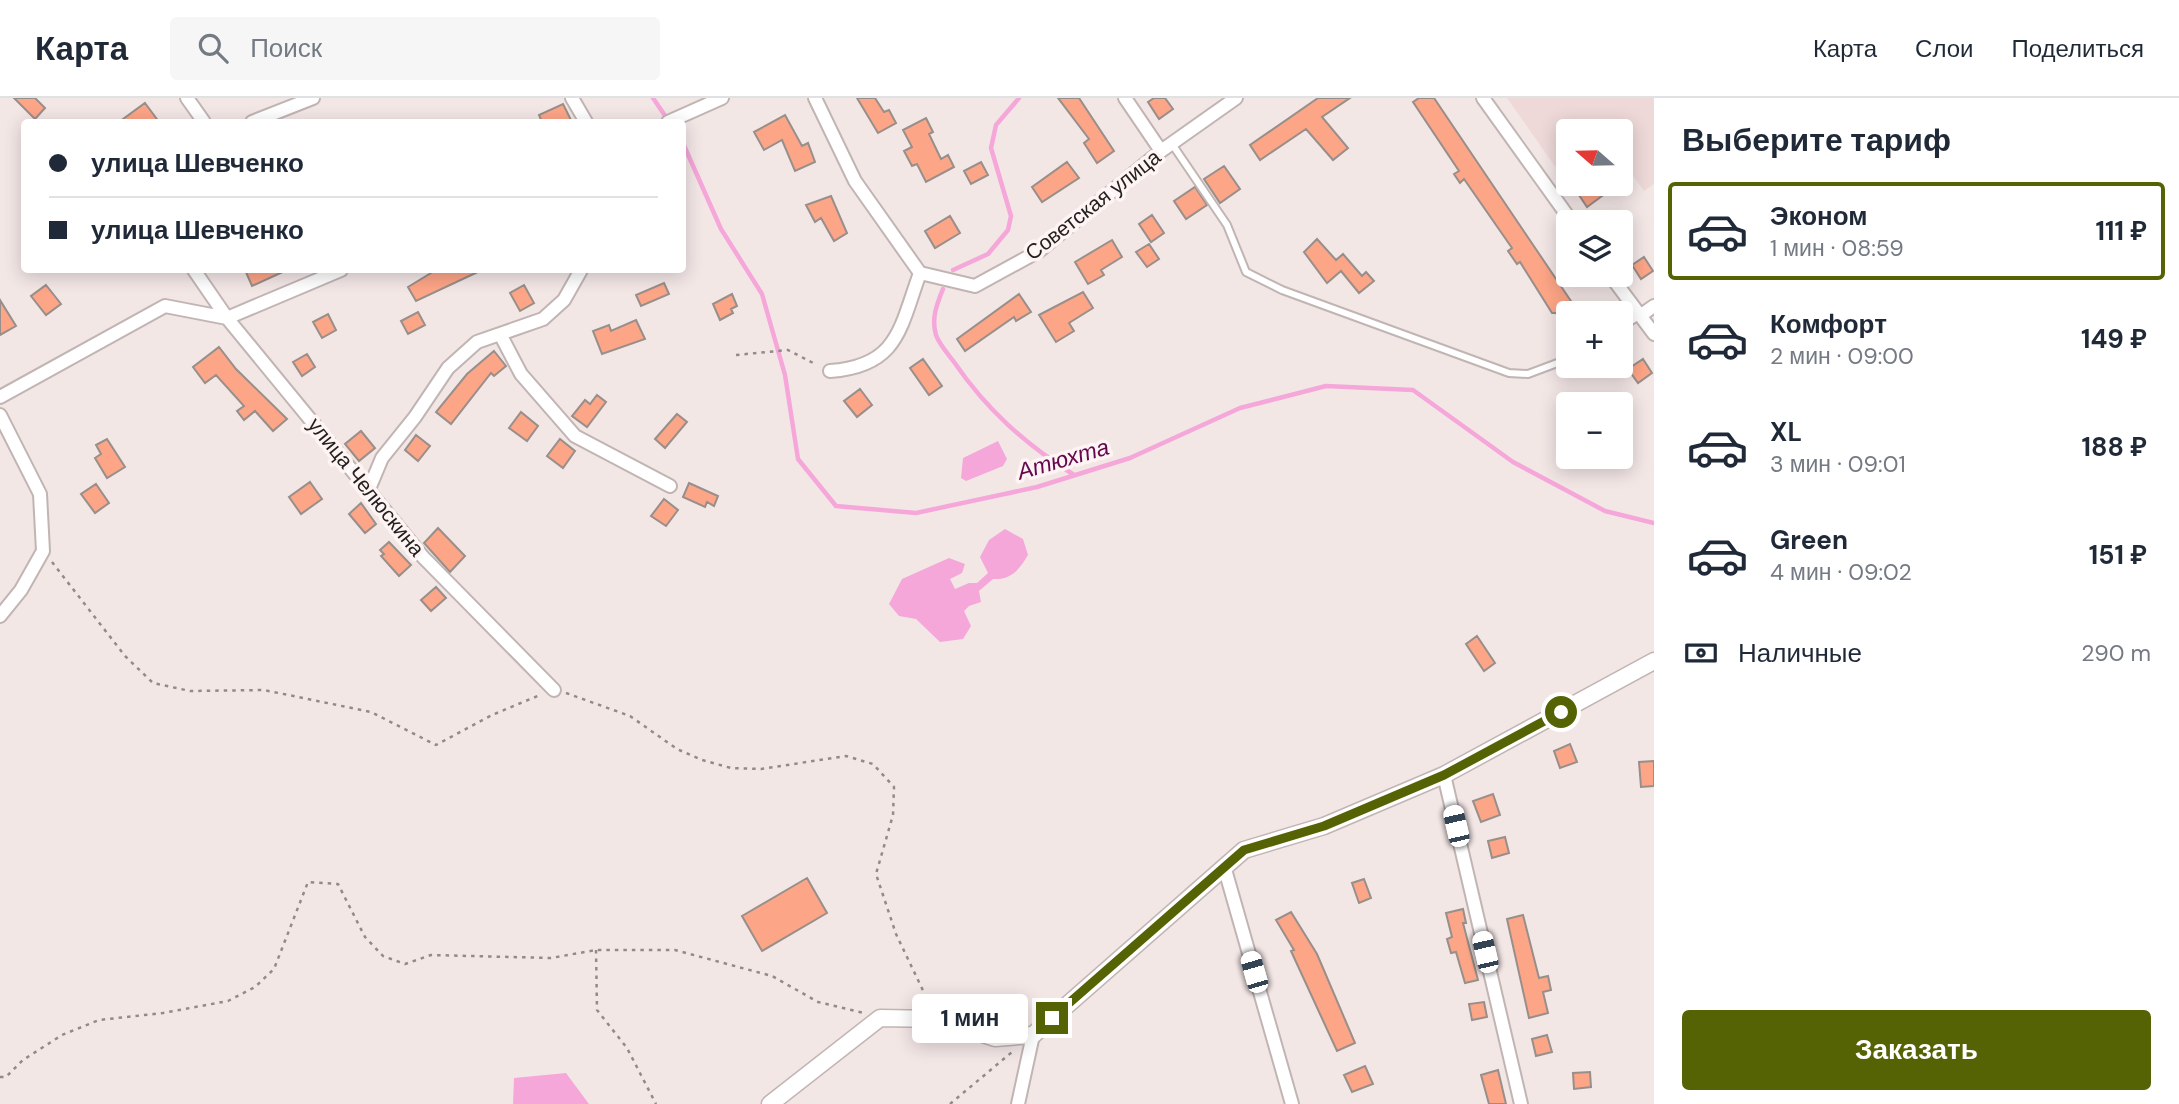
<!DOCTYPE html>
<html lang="ru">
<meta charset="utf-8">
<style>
:root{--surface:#fff;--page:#f6f6f7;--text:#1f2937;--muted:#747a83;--line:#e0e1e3;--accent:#566304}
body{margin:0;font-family:"DM Sans",sans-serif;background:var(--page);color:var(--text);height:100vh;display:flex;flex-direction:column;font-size:26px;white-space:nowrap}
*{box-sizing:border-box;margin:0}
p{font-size:23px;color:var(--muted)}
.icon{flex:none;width:38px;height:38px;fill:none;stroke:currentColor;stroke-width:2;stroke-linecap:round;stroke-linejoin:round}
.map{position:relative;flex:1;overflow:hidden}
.sheet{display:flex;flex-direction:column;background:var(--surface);width:525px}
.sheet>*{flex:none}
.top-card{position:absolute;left:21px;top:21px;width:665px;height:154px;border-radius:7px;box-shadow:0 4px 18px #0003;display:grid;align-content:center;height:154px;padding:0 28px;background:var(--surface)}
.needle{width:46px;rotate:290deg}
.fabs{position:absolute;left:1556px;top:21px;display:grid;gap:14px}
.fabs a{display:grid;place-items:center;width:77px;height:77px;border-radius:7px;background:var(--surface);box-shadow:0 4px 18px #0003;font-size:35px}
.end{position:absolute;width:32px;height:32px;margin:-16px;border:9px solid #566304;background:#fff;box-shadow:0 0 0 4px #fff}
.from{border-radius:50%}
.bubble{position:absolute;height:49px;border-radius:7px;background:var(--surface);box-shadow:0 4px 18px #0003;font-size:23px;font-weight:700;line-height:49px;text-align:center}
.car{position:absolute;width:21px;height:42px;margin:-21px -10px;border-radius:9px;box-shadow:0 0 5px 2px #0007;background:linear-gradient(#fff 24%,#345 0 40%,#fff 0 76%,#345 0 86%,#fff 0)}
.top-card b{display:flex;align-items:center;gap:24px;height:66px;font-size:26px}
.top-card b+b{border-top:2px solid var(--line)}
.top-card i{width:18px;height:18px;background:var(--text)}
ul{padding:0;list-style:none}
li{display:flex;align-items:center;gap:21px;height:98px;margin:0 14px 10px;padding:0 14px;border:4px solid transparent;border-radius:7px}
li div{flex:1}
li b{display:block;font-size:26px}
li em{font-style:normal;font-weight:700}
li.selected{border-color:var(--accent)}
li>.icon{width:63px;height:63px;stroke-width:1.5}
h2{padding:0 28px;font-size:32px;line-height:84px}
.pay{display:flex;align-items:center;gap:18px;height:77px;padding:0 28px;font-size:26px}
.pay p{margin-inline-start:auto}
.primary-button{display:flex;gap:14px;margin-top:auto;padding:14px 28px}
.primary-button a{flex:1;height:80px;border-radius:7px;background:var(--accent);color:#fff;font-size:28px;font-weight:700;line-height:80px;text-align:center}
header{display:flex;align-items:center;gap:42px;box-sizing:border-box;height:98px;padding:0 35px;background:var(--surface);border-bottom:2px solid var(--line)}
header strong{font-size:33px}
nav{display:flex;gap:38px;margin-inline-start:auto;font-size:24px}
.search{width:490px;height:63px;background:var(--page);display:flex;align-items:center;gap:18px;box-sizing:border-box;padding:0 24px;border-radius:7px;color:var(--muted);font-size:26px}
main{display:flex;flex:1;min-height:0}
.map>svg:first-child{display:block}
.built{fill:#eed9d8}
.water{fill:#f5a7d9}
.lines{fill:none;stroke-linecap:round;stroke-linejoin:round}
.stream{stroke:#f5a7d9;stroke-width:4.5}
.building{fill:#fda587;stroke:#988e8a;stroke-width:2}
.lane-casing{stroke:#c1b5b4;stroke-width:10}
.street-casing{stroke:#c1b5b4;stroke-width:16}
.secondary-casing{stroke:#c1b5b4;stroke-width:19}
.path{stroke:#928a89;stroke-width:2.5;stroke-dasharray:3.5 5;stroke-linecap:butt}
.lane{stroke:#fff;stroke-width:6}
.street{stroke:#fff;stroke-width:12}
.secondary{stroke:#fff;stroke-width:16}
.route{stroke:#566304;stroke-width:9}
.labels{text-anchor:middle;stroke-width:7;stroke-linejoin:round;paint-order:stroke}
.street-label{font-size:21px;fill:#24201f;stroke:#fef4f4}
.water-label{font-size:23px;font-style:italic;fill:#65084f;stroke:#fef4f4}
</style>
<header>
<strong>Карта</strong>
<div class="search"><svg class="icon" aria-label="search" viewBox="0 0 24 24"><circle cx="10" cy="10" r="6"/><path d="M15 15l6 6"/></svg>Поиск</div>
<nav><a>Карта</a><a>Слои</a><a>Поделиться</a></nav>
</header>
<main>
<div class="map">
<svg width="1654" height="1006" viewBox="0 0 1654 1006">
<rect width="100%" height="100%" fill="#f3e7e6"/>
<path class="built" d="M1507 0H1654V86L1644 93 1621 61 1620 33H1568V86H1584L1573 94Z"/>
<path class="water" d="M998 343 1007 361 1003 368 966 383 961 380 963 360Z
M1005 431 1023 441 1028 457C1019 472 1011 482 993 481L979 493 981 504 969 508 964 513 971 528 963 541 940 544 916 521 899 518 889 506 902 481 949 460 965 466 962 475 950 481 955 491 969 485H977L988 475 980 459 989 442Z
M566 975 589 1006H513L514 980Z"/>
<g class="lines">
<path class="stream" d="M653 0 668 22
M682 43 721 131 762 196 785 277 798 361 836 408 916 415 1037 389 1130 360 1240 310 1326 288 1413 292 1513 364 1605 413 1654 425
M953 172 988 156 1008 132 1011 118 991 50 996 27 1019 0
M943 191C937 206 931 220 936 237 939 246 948 256 954 264 987 312 1025 346 1074 377"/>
</g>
<path class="building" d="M14 0H35L45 10 35 21Z
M857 0H875L884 14 889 12 896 25 878 35Z
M1058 0H1079L1114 53 1097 65 1084 45 1089 41Z
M1154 0H1165L1173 11 1159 21 1148 4Z
M1318 0H1350L1322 19 1348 50 1333 62 1306 31 1260 62 1250 47Z
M1419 0H1434L1579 215H1568V234L1556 215H1552L1520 164 1517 166 1508 153 1512 150 1464 81 1460 85 1454 76 1459 73 1413 4Z
M145 5 159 24H119Z
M563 6 572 24H542L539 17Z
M785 17 802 48 808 45 815 64 795 73 782 42 764 52 754 34Z
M926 20 933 34 929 36 941 61 948 57 954 69 926 84 917 66 912 68 904 53 912 49 903 32Z
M981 64 988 77 971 86 964 73Z
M1067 64 1079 80 1042 104 1032 89Z
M1224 68 1240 91 1220 105 1204 81Z
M1589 86H1594L1602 98 1587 109 1577 94Z
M1195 89 1207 107 1186 121 1174 103Z
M831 98 847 135 834 143 821 120 815 124 806 107Z
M1152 117 1164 135 1151 144 1139 126Z
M950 118 960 135 935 150 925 133Z
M1317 141 1336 162 1343 156 1362 178 1366 174 1374 183 1359 195 1341 173 1327 185 1304 154Z
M1112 142 1122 159 1101 172 1104 177 1088 186 1075 164Z
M1149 146 1159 161 1147 169 1136 154Z
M1644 159 1653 173 1641 181 1632 167Z
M245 172H287L252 188Z
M436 172H482L416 203 408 189Z
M664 185 669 196 641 208 636 197Z
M46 187 61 206 46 217 31 198Z
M524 187 534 205 520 213 510 195Z
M1083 194 1093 210 1069 225 1074 233 1056 244 1039 217Z
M732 196 737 208 731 211 733 215 720 222 713 206Z
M1019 196 1031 214 1016 223 1014 219 965 253 957 241Z
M0 202 16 228 0 237Z
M418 214 425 227 408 236 401 223Z
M328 216 336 232 322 240 313 224Z
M636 222 645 241 602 256 593 233 609 227 611 233Z
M219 249 236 271 287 321 273 333 255 313 244 322 237 313 244 308 216 277 205 285 193 269Z
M494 253 506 268 494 278 491 275 451 326 436 314 467 276Z
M307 256 315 269 302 278 293 264Z
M923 261 942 288 929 297 910 270Z
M1643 261 1652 275 1638 285 1628 271Z
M860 291 872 307 857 319 844 303Z
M597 297 606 304 587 329 572 318 585 302 590 306Z
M521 314 538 328 527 343 509 330Z
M677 316 687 324 665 350 655 341Z
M361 333 375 350 359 363 345 346Z
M416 337 430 348 418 363 405 352Z
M107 341 125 369 107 380 95 360 101 356 96 347Z
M560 341 575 353 563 370 547 358Z
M310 384 322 401 301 416 289 399Z
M689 385 718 398 714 408 707 404 705 409 683 399Z
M96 386 109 405 95 415 81 396Z
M664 401 678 412 666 428 651 418Z
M361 405 376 426 365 435 349 416Z
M438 430 465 458 450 474 424 445Z
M389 444 411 467 399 478 381 458 384 456 380 452Z
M436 489 446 500 431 513 421 502Z
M1477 538 1495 565 1484 573 1466 546Z
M1570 646 1577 664 1560 670 1554 653Z
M1654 663V688L1641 689 1639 664Z
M1493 696 1500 717 1481 724 1473 703Z
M1505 739 1509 755 1492 760 1488 743Z
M807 780 827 815 762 853 742 818Z
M1364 781 1371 800 1359 805 1352 785Z
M1463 811 1466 825H1463L1478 882 1465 885 1456 854 1451 855 1447 841 1452 839 1446 815Z
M1291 814 1317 856 1355 945 1337 953 1291 853 1294 852 1276 822Z
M1523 817 1539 880 1548 878 1551 892 1543 894 1548 915 1529 920 1507 821Z
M1484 904 1487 919 1472 922 1469 906Z
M1547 937 1552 954 1536 958 1532 941Z
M1365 968 1373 986 1352 994 1344 977Z
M1498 972 1506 1006H1489L1481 977Z
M1590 974 1591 989 1574 991 1573 975Z"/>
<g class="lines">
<g class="lane-casing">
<path id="lane" d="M1172 46 1227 127 1246 174 1282 192 1509 275 1528 276 1568 261
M1620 230 1639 218"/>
</g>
<g class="street-casing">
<path id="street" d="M187 0 204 24
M572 0 586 24
M815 0 855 83 920 175
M1125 0 1161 53
M1483 0 1572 124
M252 24 313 0
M668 24 722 0
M194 172 227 220 423 459 554 592
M920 175 975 188 1039 153 1161 53 1236 0
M1610 177 1654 236
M1640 218 1654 208
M500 236 521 276 575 338 670 388
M830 273C899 268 900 229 920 175
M0 299 165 208 227 220 341 172
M0 317 40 396 43 453 21 492 0 518
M369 391 382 360 415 319 448 270 477 244 543 221 564 202 581 172
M1444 677 1521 1006
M1224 768 1292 1006
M1018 1006 1033 937"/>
</g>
<g class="secondary-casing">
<path id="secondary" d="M770 1006 880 920 937 921 995 940 1033 937 1244 752 1324 728 1444 677 1654 563"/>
</g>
<path class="path" d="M736 257 788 252 817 267
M52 464 125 558 153 585 190 593 264 592 371 614 436 647 492 617 540 597
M566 595 630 618 677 651 702 662 731 670 761 671 846 658 873 666 894 689 893 717 876 776 896 836 929 905
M596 852 597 912 627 950 656 1006
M0 979H6L23 962 62 937 99 922 163 915 228 903 255 889 274 871 308 784 338 786 365 839 383 858 405 866 431 857 551 860 596 852H675L772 878 818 904 864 915
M950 1006 1012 954"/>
<use href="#lane" class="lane"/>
<use href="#street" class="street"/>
<use href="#secondary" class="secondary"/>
</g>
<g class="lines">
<path class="route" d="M1052 920 1244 752 1324 728 1444 677 1561 614"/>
</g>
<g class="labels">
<g class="street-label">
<text transform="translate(1093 107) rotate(-38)" y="7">Советская улица</text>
<text transform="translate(366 389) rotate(51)" y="7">улица Челюскина</text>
</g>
<g class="water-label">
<text transform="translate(1063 361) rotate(-16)" y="8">Атюхта</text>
</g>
</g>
</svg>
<div class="fabs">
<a><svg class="needle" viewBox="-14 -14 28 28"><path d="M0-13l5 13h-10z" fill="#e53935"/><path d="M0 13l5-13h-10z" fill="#747a83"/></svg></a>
<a><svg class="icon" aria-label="layers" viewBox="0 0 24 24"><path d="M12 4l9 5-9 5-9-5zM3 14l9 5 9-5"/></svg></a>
<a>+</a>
<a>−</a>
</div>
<i class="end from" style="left:1561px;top:614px"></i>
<i class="end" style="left:1052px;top:920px"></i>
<div class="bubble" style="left:912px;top:896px;width:116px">1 мин</div>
<i class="car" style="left:1456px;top:728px;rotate:347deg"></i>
<i class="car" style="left:1485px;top:854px;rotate:347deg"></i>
<i class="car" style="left:1254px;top:874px;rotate:344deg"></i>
<div class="top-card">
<b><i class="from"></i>улица Шевченко</b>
<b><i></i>улица Шевченко</b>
</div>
</div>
<section class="sheet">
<h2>Выберите тариф</h2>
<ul>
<li class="selected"><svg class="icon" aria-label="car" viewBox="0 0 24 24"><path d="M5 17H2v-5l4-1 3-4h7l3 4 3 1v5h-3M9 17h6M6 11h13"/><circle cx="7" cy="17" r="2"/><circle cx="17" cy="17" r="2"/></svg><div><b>Эконом</b><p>1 мин · 08:59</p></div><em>111 ₽</em></li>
<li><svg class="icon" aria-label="car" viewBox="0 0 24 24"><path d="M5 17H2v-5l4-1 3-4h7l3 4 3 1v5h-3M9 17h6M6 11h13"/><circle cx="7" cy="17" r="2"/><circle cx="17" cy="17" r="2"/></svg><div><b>Комфорт</b><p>2 мин · 09:00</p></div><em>149 ₽</em></li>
<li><svg class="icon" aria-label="car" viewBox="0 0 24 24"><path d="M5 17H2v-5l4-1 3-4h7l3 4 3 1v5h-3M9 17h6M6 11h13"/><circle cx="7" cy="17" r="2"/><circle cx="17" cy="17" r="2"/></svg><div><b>XL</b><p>3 мин · 09:01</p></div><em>188 ₽</em></li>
<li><svg class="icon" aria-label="car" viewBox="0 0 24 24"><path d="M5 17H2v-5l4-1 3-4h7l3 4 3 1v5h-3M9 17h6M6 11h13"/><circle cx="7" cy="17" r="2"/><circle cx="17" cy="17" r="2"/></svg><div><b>Green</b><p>4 мин · 09:02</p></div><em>151 ₽</em></li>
</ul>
<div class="pay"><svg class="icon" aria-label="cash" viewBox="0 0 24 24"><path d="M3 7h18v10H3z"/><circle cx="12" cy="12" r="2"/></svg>Наличные<p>290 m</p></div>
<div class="primary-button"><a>Заказать</a></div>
</section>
</main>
